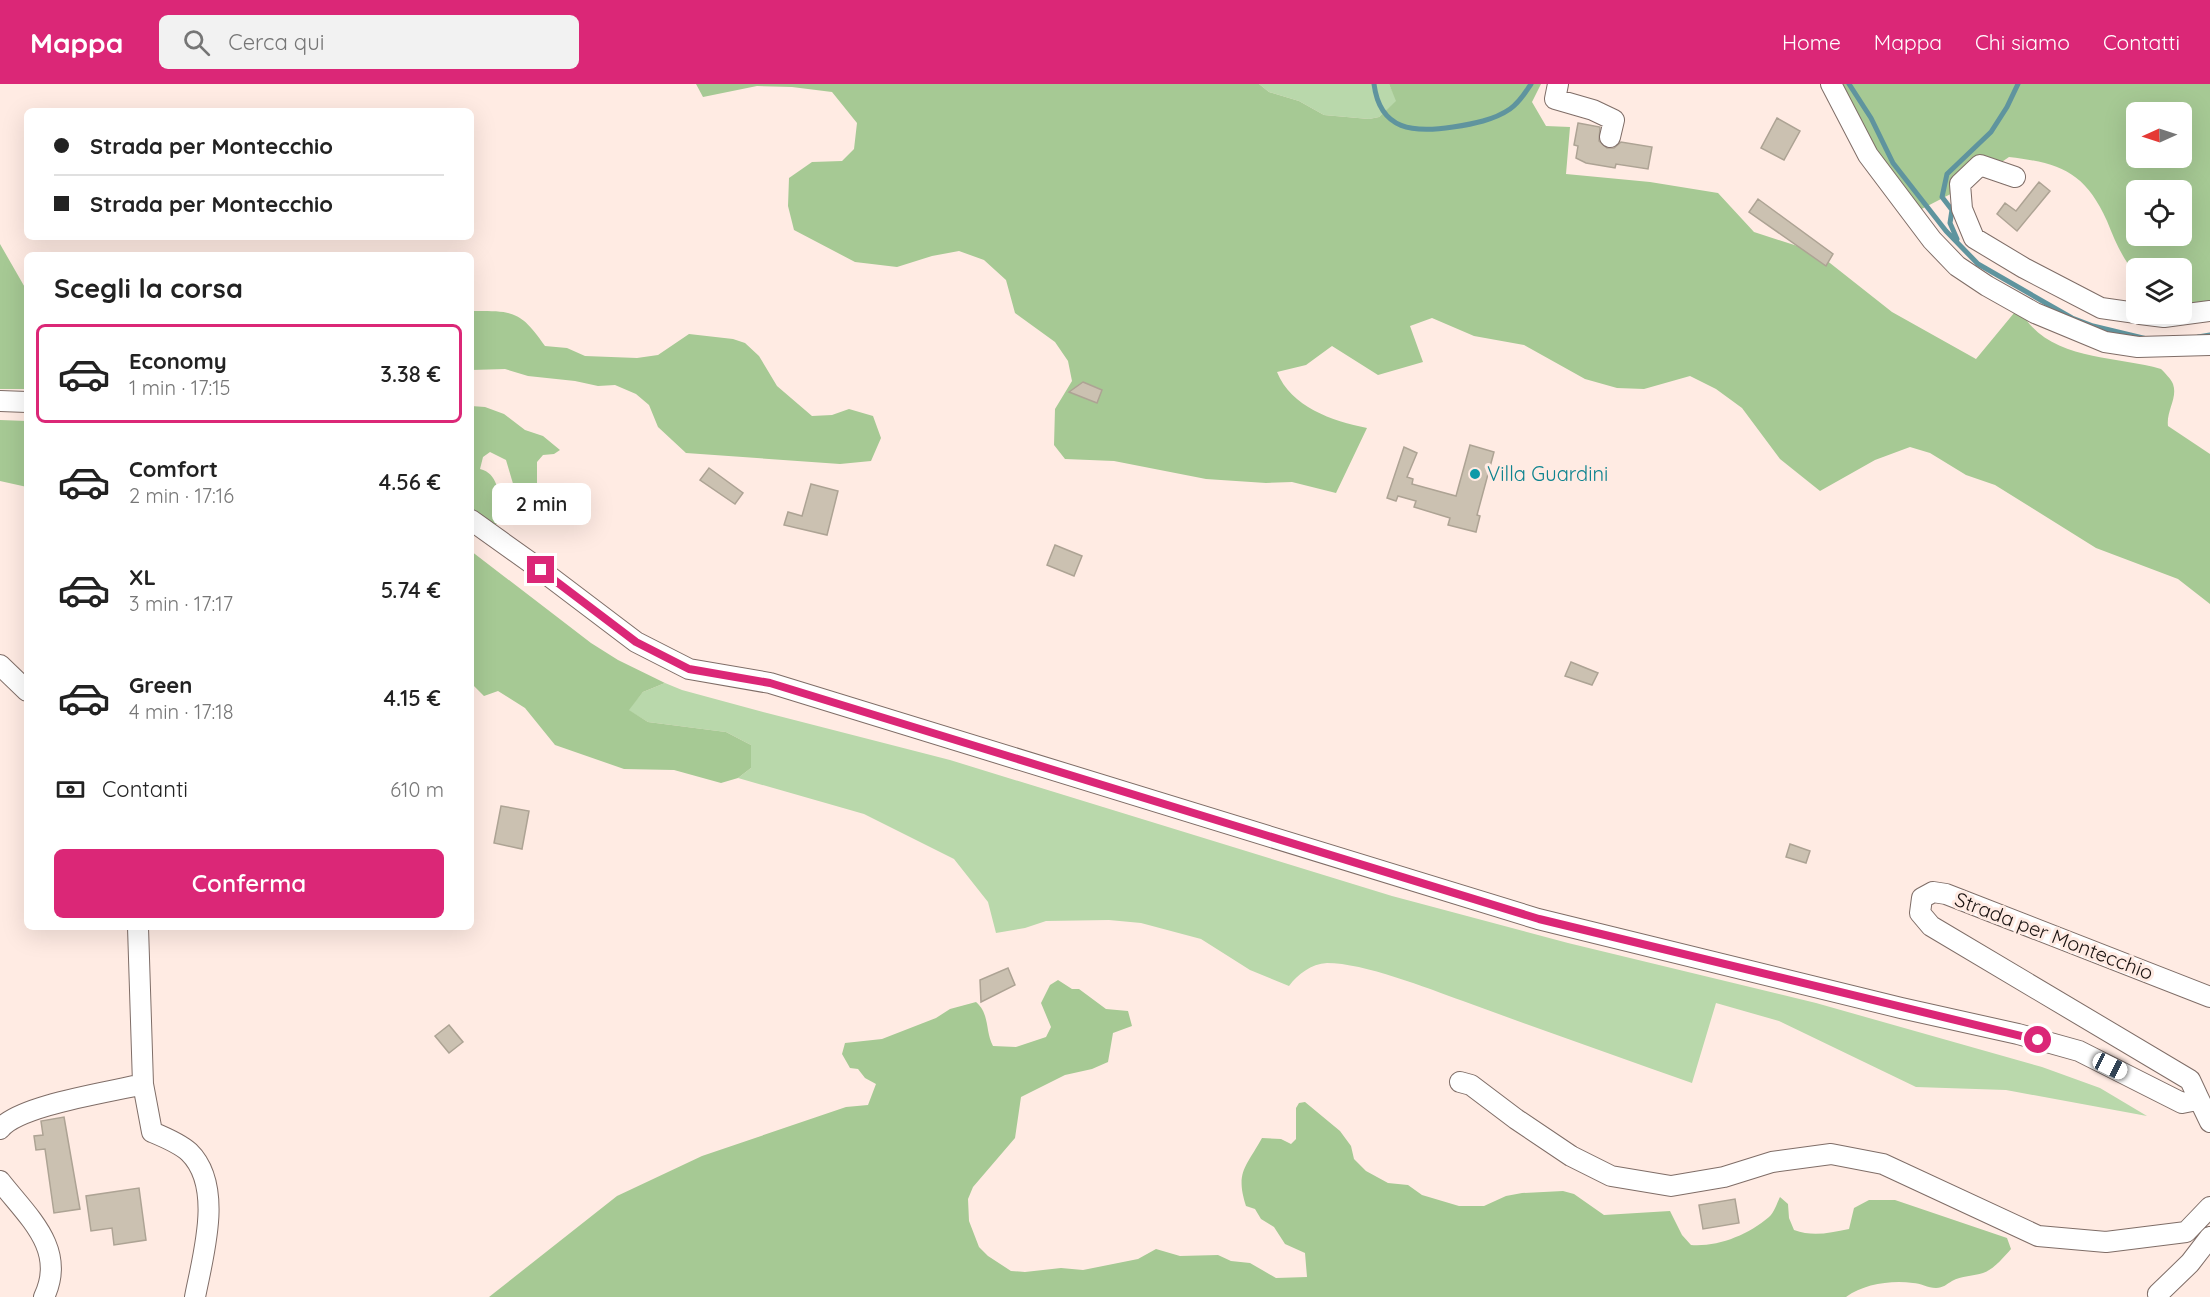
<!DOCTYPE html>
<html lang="it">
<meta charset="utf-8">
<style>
:root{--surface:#fff;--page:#f2f2f2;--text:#222;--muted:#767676;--line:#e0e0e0;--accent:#db2777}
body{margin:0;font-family:Quicksand,sans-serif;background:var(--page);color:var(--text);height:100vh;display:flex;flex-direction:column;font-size:22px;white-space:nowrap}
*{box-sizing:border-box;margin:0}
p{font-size:20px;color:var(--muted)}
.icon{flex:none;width:33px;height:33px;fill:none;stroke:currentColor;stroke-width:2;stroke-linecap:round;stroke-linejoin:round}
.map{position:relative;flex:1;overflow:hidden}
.panel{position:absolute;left:24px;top:168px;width:450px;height:678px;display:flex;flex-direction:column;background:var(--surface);border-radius:9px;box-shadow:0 6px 24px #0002}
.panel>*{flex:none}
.banner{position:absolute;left:24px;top:24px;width:450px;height:132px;border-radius:9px;box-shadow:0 6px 24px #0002;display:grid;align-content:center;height:132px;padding:0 30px;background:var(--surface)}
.needle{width:39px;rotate:267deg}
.controls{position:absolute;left:2126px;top:18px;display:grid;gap:12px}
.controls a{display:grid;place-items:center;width:66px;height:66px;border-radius:9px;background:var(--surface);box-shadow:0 6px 24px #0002;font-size:30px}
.end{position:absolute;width:27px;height:27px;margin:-14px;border:8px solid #db2777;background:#fff;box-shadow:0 0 0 3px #fff}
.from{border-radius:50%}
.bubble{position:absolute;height:42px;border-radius:9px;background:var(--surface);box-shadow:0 6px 24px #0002;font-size:20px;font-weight:600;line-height:42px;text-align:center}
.car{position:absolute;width:18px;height:36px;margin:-18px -9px;border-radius:8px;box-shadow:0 0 4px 2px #0007;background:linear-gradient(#fff 24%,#345 0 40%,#fff 0 76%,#345 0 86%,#fff 0)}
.banner b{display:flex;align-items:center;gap:21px;height:57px;font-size:22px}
.banner b+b{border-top:2px solid var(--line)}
.banner i{width:15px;height:15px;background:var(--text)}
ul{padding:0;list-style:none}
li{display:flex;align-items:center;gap:18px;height:99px;margin:0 12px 9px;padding:0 18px;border:3px solid transparent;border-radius:9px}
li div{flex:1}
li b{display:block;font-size:22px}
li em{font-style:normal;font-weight:600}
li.current{border-color:var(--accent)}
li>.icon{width:54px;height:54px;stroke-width:1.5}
h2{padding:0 30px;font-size:27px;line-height:72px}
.pay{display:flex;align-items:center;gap:15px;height:66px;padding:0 30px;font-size:22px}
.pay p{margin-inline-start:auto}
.cta{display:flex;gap:12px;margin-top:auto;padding:12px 30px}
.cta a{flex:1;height:69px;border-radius:9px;background:var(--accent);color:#fff;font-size:24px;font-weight:600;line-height:69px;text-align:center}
header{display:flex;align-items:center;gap:36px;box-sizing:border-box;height:84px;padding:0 30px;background:var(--accent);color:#fff}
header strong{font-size:28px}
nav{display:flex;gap:33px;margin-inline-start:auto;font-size:21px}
.search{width:420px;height:54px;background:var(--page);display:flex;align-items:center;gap:15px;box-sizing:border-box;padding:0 21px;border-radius:9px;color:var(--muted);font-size:22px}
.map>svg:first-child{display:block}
.green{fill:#b9d8ab}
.forest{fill:#a6c994;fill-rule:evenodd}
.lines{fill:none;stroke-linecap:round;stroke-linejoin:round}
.stream{stroke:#5f949e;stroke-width:5}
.building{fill:#cbc1b1;stroke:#ada394;stroke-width:1.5}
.minor-casing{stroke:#7f6d67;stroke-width:22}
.minor{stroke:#fff;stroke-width:20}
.route{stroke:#db2777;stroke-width:8}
.culture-dot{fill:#0f9aa8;stroke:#ffebe3;stroke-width:2}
.labels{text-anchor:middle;stroke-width:6;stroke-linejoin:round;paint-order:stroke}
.culture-label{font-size:20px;fill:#0d838f;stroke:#ffebe3;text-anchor:start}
.street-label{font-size:20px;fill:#1a1311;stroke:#ffebe3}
</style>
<header>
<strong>Mappa</strong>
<div class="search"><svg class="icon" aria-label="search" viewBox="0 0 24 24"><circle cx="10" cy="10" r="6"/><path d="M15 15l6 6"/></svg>Cerca qui</div>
<nav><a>Home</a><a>Mappa</a><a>Chi siamo</a><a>Contatti</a></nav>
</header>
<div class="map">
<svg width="2210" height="1213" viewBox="0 0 2210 1213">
<rect width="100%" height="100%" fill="#ffebe3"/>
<path class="green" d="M1259 0H1389L1397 17 1379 33 1369 35 1324 31 1299 17 1269 8Z
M665 599 682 606 767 629 950 676 1392 812 1568 859 1816 919 2042 983 2100 1004 2147 1032 2006 1006 1916 1003 1779 937 1716 919 1692 999C1616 972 1539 945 1463 917 1427 904 1364 879 1327 879 1311 880 1298 890 1289 902L1250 886 1201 855 1141 839 1109 836 1046 837 1025 844 996 849 988 818 954 775 864 730 738 694 751 684V661L726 648 648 638 628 626 643 608Z"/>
<path class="forest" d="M696 0H1259L1269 8 1299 17 1324 31 1369 35 1379 33 1396 17 1389 0H1541L1532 18 1546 42 1570 43 1566 90 1650 98 1718 109 1754 148 1816 168 1892 228 1976 275 2019 223C2043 277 2113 271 2161 285 2165 289 2171 295 2173 300 2178 314 2166 327 2168 342L2210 370V520L2178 495 2096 464 1995 401 1966 391 1930 369 1910 363 1875 376 1820 407 1780 375 1742 324 1716 305 1690 292 1644 305 1617 304 1585 295 1524 261 1474 252 1432 234 1410 242 1423 278 1378 291 1332 262 1306 281 1277 288C1291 323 1332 337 1367 344L1336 409 1292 398 1266 399 1206 395 1114 377 1065 375 1054 361 1055 325 1072 297 1068 277 1055 258 1015 229 1006 196 984 176 959 167 932 172 897 183 855 178 794 146 788 122 789 94 812 78 842 77 854 65 857 39 832 8 792 3 757 2 703 13Z
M1828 0H2210V224L2181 219V184H2136V190C2122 174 2115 157 2107 137 2085 88 2060 79 2009 73L1968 101 1912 130ZM2136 28H2181V74H2136ZM2136 106H2181V152H2136Z
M0 160 27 207V305H0Z
M471 227C513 227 520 226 545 262L567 264 585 272 637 274 658 271 689 250 733 255 745 259 759 272 777 302 812 332 832 331 849 325 873 332 881 354 871 377 840 380 686 369 658 343 649 321 636 310 615 301 598 302 575 297 528 292 505 285 471 286Z
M471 322 485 323 504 330 525 346 543 352 560 366 554 370 543 371 537 378V400L526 407 514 403 506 376 490 368 483 373 480 385C503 391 498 419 499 438L492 443 471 430Z
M0 336 27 337V403L0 397Z
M471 467 591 559 618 576 665 599 643 608 629 626 648 638 726 648 751 661V684L738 694 721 699 674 686 624 685 555 661 525 624 498 607 484 612 471 599Z
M1058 896 1072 905H1079L1106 925 1128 927 1132 942 1113 949 1108 978 1092 985 1065 991 1021 1013 1015 1054 973 1103 968 1115 969 1137 979 1163 988 1172 1011 1187 1025 1188 1061 1184 1083 1186 1138 1175 1156 1165 1180 1172 1218 1171 1231 1177 1250 1179 1276 1194 1307 1193 1305 1169 1285 1160 1274 1143 1261 1135 1255 1125 1246 1122C1235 1088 1246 1083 1262 1054L1281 1055 1291 1060 1296 1055V1024L1299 1019 1305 1018 1340 1047 1351 1062 1354 1075 1366 1087 1388 1099 1408 1101 1422 1111 1459 1122H1484L1506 1112 1522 1109 1563 1107 1574 1110 1604 1131 1670 1127 1682 1151 1691 1161C1718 1163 1748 1151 1769 1133 1774 1129 1777 1119 1780 1113L1788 1120 1789 1134 1794 1146C1813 1153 1829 1149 1849 1145L1854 1124 1869 1116H1895L2007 1154 2011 1165C2004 1173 1993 1186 1983 1189 1974 1192 1961 1192 1952 1197 1947 1200 1943 1204 1936 1204 1928 1204 1920 1199 1913 1199 1891 1196 1864 1200 1846 1213H489L617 1112 702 1072 846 1023 868 1021 876 1000 865 994 858 985 850 984 842 970 845 959 882 955 936 934 950 925 976 918C990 930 985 947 993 962L1016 963 1046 953 1051 943 1041 919 1050 901Z"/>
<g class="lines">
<path class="stream" d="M1374 0C1380 47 1414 49 1453 43 1473 40 1494 36 1510 25 1520 18 1525 9 1531 0
M1849 0 1871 34 1893 79 1946 147 1978 180 2072 234 2093 242 2147 255
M1957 155 1950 139 1952 126 1942 113 1947 90 1991 48 2007 23 2018 0
M2198 253 2210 251"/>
</g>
<path class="building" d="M1777 34 1800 47 1784 76 1761 64Z
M1578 39 1600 43 1599 57 1607 64H1614L1621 58 1652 63 1648 85 1616 80 1615 84 1586 79 1576 74 1578 62 1574 61Z
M2039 98 2050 107 2017 147 1997 130 2005 119 2016 127Z
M1758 115 1833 170 1826 182 1749 128Z
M1083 298 1102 306 1097 319 1069 308Z
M1470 361 1494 368 1477 431 1480 432 1476 448 1448 441 1450 434 1414 423 1416 417 1398 412 1396 417 1387 414 1404 363 1417 369 1407 393 1413 395 1412 400 1456 412Z
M709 384 743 409 735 420 700 396Z
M811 400 838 407 827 451 784 441 788 428 802 432Z
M1055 461 1082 472 1074 492 1047 481Z
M1571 578 1598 589 1592 601 1565 592Z
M501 722 529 727 522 765 494 759Z
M1790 760 1810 767 1806 779 1786 773Z
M1008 884 1015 901 981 918 980 896Z
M449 941 463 958 449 969 435 952Z
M64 1033 80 1125 54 1129 45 1065 36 1066 34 1052 43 1051 41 1037Z
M139 1104 146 1156 114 1161 112 1144 91 1147 86 1112Z
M1735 1115 1739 1139 1703 1145 1699 1121Z"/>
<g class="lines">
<g class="minor-casing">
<path id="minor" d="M1558 0 1555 15 1593 26 1614 36 1610 53
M1831 0 1868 71 1932 156 1957 182 1987 202 2035 229 2105 258 2138 263 2210 261
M2015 93 1980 81 1960 100 1962 125 1974 154 2024 184 2101 224 2136 229
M2140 230 2164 233 2210 227
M0 317 27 318
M471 436 541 486 636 558 689 585 770 599 1538 835 1901 924 2018 950 2079 967 2182 1019 2192 1017 2197 1011 2190 996 1931 842 1920 829 1922 814 1933 808 1946 810 2210 913
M0 581 27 607
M138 843 143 1000 152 1048C164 1053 179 1059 189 1068 224 1102 203 1171 195 1213
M1460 998 1471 1001 1516 1035 1571 1072 1611 1092 1671 1102 1724 1093 1772 1078 1831 1070 1883 1080 2038 1152 2106 1158 2186 1148 2210 1123
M2197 1011 2210 1038
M0 1045C19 1021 111 1008 143 1000
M0 1097C28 1133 67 1165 44 1213
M2159 1213 2158 1210 2190 1179 2210 1153"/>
</g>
<use href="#minor" class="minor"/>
</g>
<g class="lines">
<path class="route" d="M541 486 636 558 689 585 770 599 1539 835 2038 956"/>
</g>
<circle class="culture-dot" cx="1475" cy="390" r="6"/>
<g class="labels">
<g class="culture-label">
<text x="1487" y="397">Villa Guardini</text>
</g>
<g class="street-label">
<text transform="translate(2054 852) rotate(21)" y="7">Strada per Montecchio</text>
</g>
</g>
</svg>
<div class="controls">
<a><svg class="needle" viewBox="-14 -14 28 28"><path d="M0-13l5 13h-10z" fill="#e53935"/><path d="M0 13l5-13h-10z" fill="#767676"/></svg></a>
<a><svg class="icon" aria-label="locate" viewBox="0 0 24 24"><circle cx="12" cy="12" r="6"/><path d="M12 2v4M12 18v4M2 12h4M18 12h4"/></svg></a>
<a><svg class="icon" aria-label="layers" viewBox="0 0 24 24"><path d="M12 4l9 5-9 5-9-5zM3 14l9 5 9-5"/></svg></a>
</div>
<i class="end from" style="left:2038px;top:956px"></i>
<i class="end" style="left:541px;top:486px"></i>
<div class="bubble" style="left:492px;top:399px;width:99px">2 min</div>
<i class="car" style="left:2110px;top:982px;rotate:116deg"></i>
<div class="banner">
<b><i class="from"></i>Strada per Montecchio</b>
<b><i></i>Strada per Montecchio</b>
</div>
<section class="panel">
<h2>Scegli la corsa</h2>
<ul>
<li class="current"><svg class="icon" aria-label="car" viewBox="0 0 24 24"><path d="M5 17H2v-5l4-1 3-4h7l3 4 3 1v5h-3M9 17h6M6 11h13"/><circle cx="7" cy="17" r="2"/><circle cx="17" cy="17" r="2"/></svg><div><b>Economy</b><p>1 min · 17:15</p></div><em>3.38 €</em></li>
<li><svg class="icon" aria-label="car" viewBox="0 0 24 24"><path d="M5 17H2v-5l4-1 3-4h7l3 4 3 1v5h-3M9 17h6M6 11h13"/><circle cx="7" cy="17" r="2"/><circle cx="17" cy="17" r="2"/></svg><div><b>Comfort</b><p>2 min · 17:16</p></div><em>4.56 €</em></li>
<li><svg class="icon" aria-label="car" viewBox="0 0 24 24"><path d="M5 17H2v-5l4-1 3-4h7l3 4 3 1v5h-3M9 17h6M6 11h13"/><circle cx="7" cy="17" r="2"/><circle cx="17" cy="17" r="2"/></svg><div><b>XL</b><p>3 min · 17:17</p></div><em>5.74 €</em></li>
<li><svg class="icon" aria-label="car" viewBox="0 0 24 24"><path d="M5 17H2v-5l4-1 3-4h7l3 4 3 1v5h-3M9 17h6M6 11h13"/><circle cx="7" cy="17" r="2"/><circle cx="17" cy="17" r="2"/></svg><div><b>Green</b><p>4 min · 17:18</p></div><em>4.15 €</em></li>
</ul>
<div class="pay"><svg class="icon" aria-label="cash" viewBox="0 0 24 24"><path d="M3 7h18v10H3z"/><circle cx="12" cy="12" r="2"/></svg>Contanti<p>610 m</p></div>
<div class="cta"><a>Conferma</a></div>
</section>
</div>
